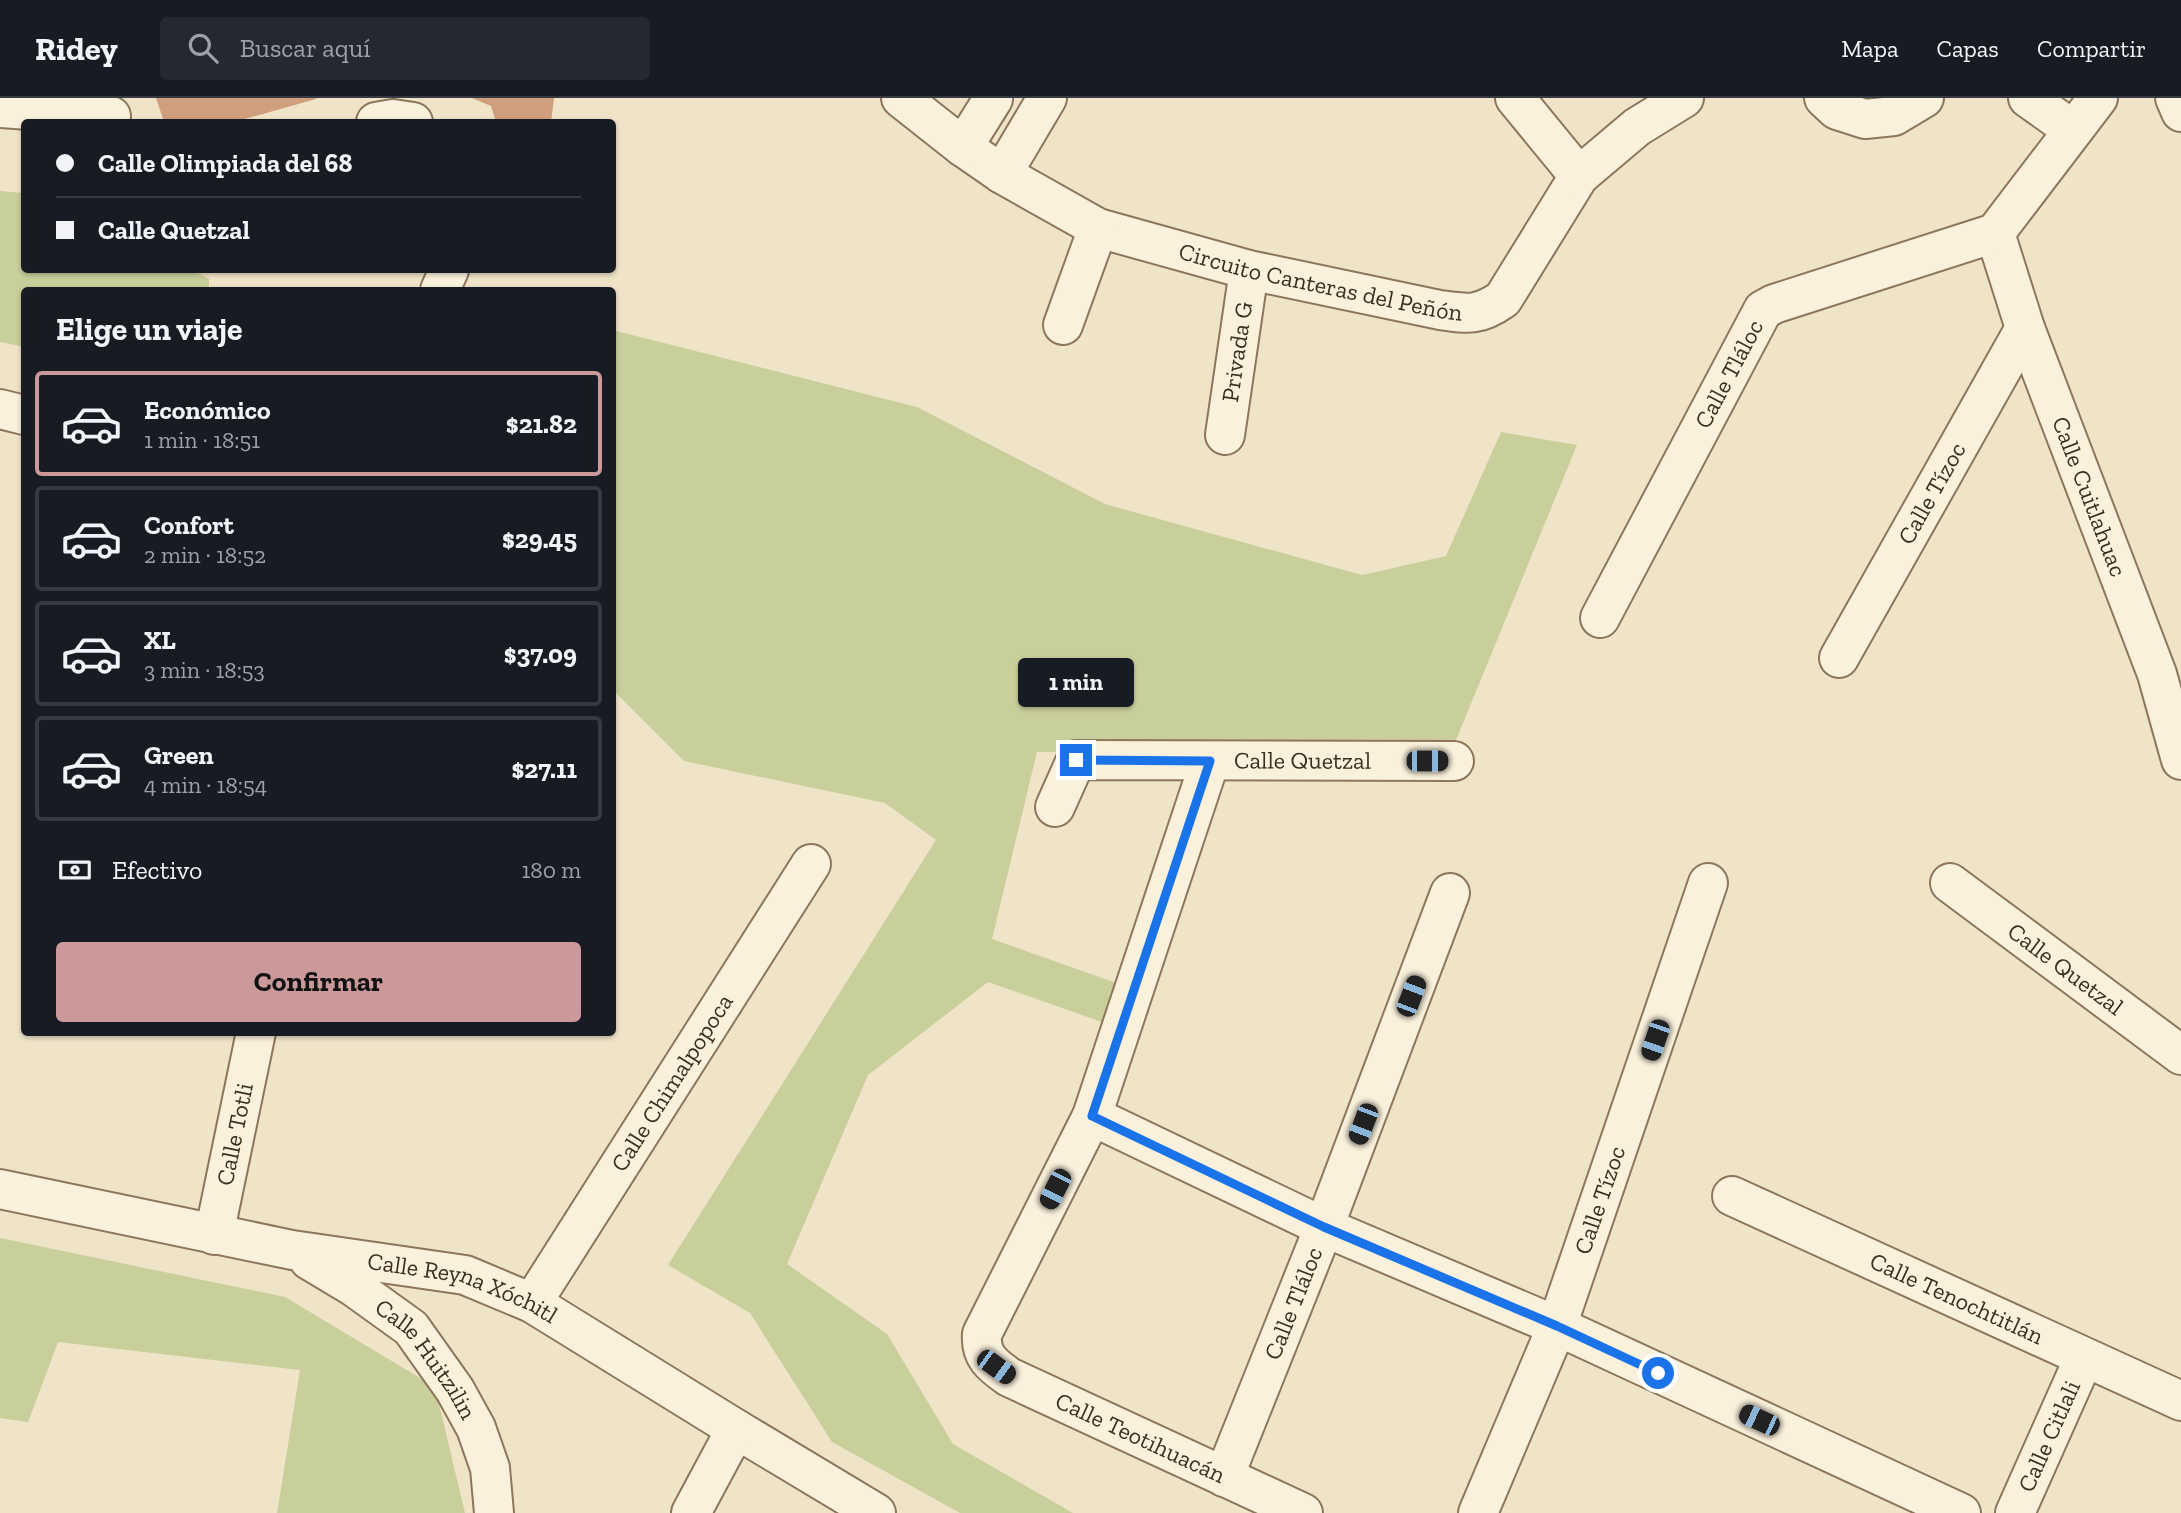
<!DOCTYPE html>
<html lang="es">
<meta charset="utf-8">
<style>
:root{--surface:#171b24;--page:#242831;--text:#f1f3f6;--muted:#9ea1a6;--line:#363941;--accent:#cc999b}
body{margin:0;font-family:"Zilla Slab",serif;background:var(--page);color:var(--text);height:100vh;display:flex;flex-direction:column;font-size:26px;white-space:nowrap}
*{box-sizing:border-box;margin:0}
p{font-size:23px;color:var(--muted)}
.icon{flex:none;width:38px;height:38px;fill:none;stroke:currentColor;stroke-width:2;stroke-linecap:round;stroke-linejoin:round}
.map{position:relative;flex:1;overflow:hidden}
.drawer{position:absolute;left:21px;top:189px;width:595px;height:749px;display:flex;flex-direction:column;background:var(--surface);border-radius:7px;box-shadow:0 2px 5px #0004}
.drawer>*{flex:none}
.top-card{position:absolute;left:21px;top:21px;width:595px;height:154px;border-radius:7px;box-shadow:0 2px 5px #0004;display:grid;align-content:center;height:154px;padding:0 35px;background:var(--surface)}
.end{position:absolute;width:32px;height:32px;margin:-16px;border:9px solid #1a73e8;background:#fff;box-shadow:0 0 0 4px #fff}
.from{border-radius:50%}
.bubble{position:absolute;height:49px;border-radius:7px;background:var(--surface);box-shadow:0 2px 5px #0004;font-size:23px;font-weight:700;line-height:49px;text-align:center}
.car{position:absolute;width:21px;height:42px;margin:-21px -10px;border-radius:9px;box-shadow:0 0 5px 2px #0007;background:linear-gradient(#222 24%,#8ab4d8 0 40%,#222 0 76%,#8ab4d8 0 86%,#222 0)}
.top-card b{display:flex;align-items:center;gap:24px;height:66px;font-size:26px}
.top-card b+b{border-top:2px solid var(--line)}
.top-card i{width:18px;height:18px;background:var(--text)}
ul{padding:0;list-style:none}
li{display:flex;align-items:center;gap:21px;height:105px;margin:0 14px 10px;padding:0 21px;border:4px solid var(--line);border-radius:7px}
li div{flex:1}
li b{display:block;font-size:26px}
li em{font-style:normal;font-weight:700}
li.current{border-color:var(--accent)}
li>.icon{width:63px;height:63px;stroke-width:1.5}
h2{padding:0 35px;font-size:32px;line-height:84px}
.pay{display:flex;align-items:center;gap:18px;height:77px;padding:0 35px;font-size:26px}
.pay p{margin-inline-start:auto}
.primary-button{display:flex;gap:14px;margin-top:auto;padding:14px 35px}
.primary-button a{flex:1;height:80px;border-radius:7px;background:var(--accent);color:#111;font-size:28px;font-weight:700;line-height:80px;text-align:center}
header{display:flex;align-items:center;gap:42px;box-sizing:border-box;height:98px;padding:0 35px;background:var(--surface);border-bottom:2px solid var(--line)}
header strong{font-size:33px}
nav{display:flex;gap:38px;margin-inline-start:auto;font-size:24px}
.search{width:490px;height:63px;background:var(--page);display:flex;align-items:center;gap:18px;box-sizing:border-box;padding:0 24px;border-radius:7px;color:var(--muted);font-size:26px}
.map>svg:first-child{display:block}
.green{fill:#c9cf9b}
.building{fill:#cf9f7d}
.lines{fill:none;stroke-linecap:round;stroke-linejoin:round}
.street-casing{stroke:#8d765c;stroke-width:42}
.street{stroke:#faf1dc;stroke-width:38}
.route{stroke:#1a73e8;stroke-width:9}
.labels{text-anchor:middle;stroke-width:6;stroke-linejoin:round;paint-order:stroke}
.street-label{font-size:24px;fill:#3d2e20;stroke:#f7eed8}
</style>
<header>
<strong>Ridey</strong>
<div class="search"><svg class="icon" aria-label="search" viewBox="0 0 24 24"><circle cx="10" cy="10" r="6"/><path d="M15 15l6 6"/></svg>Buscar aquí</div>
<nav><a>Mapa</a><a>Capas</a><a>Compartir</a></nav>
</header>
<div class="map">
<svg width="2181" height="1415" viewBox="0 0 2181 1415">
<rect width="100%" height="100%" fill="#f0e4c8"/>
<path class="green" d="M0 93 24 95V172H192L209 181V192H24V249L0 244Z
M612 232 917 309 1105 406 1362 477 1446 458 1501 334 1577 347 1452 652 1226 655 1037 654 992 841 1119 886 1102 924 988 884 868 977 787 1166 887 1236 953 1346 1073 1415H960L832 1344 750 1215 668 1167 936 742 885 705 684 663 613 592Z
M0 1140 285 1199 435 1289 465 1415H277L300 1272 58 1244 28 1324 0 1320Z"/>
<path class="building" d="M156 0H316V1L234 24H196L163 21Z
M472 0H554L551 24H496L491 8Z"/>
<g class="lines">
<g class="street-casing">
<g id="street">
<path id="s1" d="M901 0 963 49 1002 76 1098 130 1249 172 1440 212C1469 216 1479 218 1503 201L1579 78 1637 29 1684 0"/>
<path d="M1515 0 1579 78"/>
<path d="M1824 0 1837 12 1865 21 1894 18 1924 0"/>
<path d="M2028 0 2073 32"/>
<path d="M2175 0 2181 14"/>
<path d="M0 10 111 18"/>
<path d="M376 24 393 21 413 24"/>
<path d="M963 49 993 1"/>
<path d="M1002 76 1047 0"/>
<path id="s2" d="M1995 135 2025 230 2157 576 2181 662"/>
<path d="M1995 135 2098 0"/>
<path d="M440 192 449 172"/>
<path d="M1063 227 1098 130"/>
<path d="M0 311 24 317"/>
<path id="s3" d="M1225 337 1249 172"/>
<path id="s4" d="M1600 520 1763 212 1774 206 1995 135"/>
<path id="s5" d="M1839 560 2025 230"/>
<path id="s6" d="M1210 663 1092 1018 982 1236C980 1258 992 1267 1009 1279L1303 1415"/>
<path id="s7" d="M1055 709 1076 662 1454 663"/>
<path id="s8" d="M1950 785 2181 957"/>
<path d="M1092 1018 1324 1129 1557 1228 1961 1415"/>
<path id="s9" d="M0 1091 292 1152 465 1177 532 1205 736 1331 876 1415"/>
<path id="s10" d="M1732 1098 2181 1303"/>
<path id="s11" d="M214 1137 256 934"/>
<path id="s12" d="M309 1162 354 1189 411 1230 455 1292 476 1330 490 1370 494 1415"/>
<path id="s13" d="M532 1205 811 766"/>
<path id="s14" d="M1224 1379 1324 1129 1450 795"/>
<path d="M691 1415 736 1331"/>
<path id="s15" d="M1478 1415 1557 1228 1708 785"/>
<path id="s16" d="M2015 1415 2084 1260"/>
</g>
</g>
<use href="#street" class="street"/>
</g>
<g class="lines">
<path class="route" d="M1076 662 1210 663 1092 1018 1324 1129 1557 1228 1658 1275"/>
</g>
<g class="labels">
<g class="street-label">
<text dy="8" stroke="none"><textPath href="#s1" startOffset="466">Circuito Canteras del Peñón</textPath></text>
<text dy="8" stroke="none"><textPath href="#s3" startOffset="84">Privada G</textPath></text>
<text dy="8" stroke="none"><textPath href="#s4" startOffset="276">Calle Tláloc</textPath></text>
<text dy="8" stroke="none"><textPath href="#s5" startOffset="189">Calle Tízoc</textPath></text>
<text dy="8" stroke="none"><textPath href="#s2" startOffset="280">Calle Cuitlahuac</textPath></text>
<text dy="8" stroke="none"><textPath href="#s7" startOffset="278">Calle Quetzal</textPath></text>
<text dy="8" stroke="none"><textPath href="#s8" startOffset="144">Calle Quetzal</textPath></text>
<text dy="8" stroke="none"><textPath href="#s13" startOffset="261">Calle Chimalpopoca</textPath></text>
<text dy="8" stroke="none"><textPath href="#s11" startOffset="103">Calle Totli</textPath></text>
<text dy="8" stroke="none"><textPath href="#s15" startOffset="336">Calle Tízoc</textPath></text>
<text dy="8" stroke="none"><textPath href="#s9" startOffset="474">Calle Reyna Xóchitl</textPath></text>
<text dy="8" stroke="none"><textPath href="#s10" startOffset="247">Calle Tenochtitlán</textPath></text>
<text dy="8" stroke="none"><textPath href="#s14" startOffset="187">Calle Tláloc</textPath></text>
<text dy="8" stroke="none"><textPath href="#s12" startOffset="156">Calle Huitzilin</textPath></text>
<text dy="8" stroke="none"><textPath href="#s16" startOffset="84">Calle Citlali</textPath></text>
<text dy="8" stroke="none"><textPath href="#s6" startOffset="817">Calle Teotihuacán</textPath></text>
</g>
</g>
</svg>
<i class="end from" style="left:1658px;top:1275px"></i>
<i class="end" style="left:1076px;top:662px"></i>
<div class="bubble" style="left:1018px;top:560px;width:116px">1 min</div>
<i class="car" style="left:1427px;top:663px;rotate:90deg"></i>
<i class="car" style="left:1411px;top:898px;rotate:21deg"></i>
<i class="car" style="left:1655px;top:942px;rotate:199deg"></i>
<i class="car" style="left:1363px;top:1026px;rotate:201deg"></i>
<i class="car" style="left:1055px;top:1091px;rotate:207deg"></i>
<i class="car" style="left:996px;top:1269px;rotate:126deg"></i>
<i class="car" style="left:1759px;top:1322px;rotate:295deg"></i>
<div class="top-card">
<b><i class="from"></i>Calle Olimpiada del 68</b>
<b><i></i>Calle Quetzal</b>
</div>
<section class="drawer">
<h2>Elige un viaje</h2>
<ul>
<li class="current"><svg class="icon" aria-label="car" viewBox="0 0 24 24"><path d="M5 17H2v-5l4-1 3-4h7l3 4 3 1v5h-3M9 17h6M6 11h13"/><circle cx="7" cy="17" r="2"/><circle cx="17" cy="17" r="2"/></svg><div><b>Económico</b><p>1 min · 18:51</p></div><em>$21.82</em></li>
<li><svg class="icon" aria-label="car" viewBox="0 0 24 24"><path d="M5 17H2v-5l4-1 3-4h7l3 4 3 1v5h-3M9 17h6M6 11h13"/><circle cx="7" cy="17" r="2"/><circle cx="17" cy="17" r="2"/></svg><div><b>Confort</b><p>2 min · 18:52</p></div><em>$29.45</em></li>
<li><svg class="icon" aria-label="car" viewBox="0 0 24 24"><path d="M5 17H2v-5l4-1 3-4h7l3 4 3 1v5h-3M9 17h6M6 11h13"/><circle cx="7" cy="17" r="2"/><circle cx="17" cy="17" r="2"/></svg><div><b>XL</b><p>3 min · 18:53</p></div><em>$37.09</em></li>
<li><svg class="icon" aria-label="car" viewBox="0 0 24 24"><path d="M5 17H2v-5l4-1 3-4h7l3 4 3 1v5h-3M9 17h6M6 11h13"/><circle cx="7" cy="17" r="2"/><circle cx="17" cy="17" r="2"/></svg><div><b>Green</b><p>4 min · 18:54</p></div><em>$27.11</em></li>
</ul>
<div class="pay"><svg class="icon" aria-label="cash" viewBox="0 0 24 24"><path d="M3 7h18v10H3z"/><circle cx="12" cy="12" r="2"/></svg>Efectivo<p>180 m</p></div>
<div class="primary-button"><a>Confirmar</a></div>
</section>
</div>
